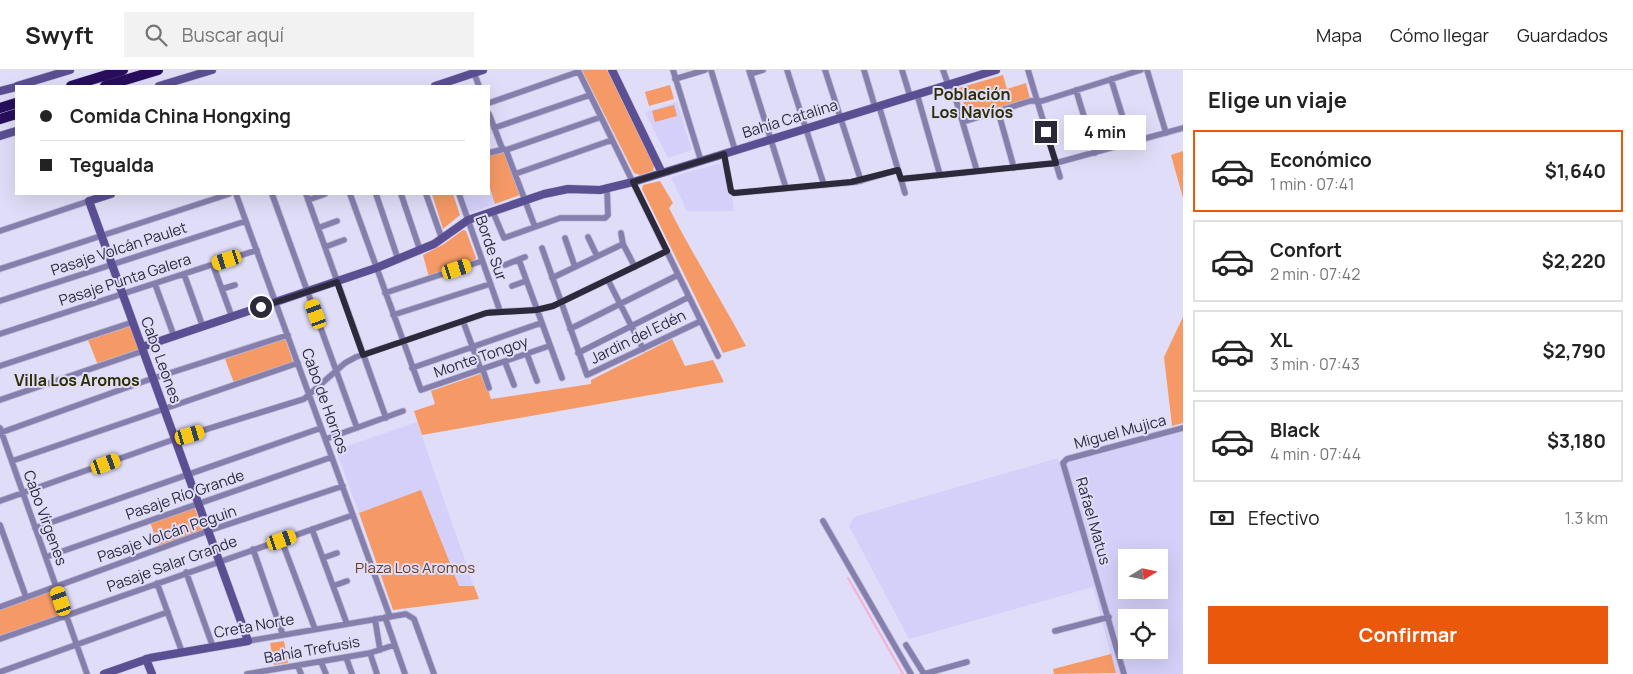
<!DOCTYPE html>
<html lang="es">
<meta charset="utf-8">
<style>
:root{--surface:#fff;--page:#f2f2f2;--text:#222;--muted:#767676;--line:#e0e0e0;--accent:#ea580c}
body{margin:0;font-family:Manrope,sans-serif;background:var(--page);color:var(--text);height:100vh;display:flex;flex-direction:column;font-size:19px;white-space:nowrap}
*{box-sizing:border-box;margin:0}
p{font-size:16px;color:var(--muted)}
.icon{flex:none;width:28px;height:28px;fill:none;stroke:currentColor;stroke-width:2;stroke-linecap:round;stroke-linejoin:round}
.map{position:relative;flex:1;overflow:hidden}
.drawer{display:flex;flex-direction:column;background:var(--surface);width:450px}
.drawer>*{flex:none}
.hud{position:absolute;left:15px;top:15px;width:475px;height:110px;border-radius:0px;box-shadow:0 5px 20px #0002;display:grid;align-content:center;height:110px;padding:0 25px;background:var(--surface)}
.needle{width:32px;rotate:80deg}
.controls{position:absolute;left:1118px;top:479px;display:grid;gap:10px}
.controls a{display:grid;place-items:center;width:50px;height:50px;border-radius:0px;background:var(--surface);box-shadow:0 5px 20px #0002;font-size:25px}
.end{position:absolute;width:22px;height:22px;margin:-11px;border:6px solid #2b293a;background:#fff;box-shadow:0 0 0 2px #fff}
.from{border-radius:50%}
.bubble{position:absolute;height:35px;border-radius:0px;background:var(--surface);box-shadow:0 5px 20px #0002;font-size:16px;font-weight:700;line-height:35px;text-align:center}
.car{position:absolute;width:15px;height:30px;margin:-15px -8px;border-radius:6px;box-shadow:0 0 4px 1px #0007;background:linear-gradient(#f5c518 24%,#345 0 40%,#f5c518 0 76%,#345 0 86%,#f5c518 0)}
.hud b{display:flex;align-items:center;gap:18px;height:48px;font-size:19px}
.hud b+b{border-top:1px solid var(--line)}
.hud i{width:12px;height:12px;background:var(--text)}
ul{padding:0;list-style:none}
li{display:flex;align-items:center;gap:15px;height:82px;margin:0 10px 8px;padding:0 15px;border:2px solid var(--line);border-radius:0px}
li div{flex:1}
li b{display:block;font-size:19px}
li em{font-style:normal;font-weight:700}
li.current{border-color:var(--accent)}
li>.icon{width:45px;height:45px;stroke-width:1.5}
h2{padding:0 25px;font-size:22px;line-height:60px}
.pay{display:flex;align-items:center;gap:12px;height:55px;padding:0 25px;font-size:19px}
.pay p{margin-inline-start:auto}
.primary-button{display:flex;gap:10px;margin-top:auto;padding:10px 25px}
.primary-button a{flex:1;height:58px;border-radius:0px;background:var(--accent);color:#fff;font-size:20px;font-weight:700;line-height:58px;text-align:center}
header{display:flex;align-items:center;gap:30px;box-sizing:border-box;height:70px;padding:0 25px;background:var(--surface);border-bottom:1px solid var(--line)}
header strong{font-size:24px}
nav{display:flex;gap:28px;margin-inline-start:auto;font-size:18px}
.search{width:350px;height:45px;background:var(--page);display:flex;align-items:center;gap:12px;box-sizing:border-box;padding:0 18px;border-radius:0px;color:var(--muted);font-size:19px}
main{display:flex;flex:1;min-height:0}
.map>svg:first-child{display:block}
.built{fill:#d4d0f9;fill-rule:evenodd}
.green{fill:#f59a66}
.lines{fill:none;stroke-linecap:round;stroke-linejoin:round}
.stream{stroke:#f8afd1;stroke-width:2}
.street-casing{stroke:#bcb9d2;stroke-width:7}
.secondary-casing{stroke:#bcb9d2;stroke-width:9}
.highway-casing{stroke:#bcb9d2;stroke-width:11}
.street{stroke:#857fae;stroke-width:5.5}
.secondary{stroke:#5b4f93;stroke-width:8}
.highway{stroke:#280e5d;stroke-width:10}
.route{stroke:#2b293a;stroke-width:6}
.labels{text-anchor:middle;stroke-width:4;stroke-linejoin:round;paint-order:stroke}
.street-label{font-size:15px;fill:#2b293a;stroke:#e0ddf8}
.park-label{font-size:15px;fill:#6a3c21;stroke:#e0ddf8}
.neighbourhood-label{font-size:16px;font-weight:bold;fill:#2d2d03;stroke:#e0ddf8}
</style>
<header>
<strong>Swyft</strong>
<div class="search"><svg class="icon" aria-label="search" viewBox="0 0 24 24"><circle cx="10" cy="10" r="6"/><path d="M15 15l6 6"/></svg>Buscar aquí</div>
<nav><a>Mapa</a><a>Cómo llegar</a><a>Guardados</a></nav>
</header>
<main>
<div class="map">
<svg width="1183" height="604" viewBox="0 0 1183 604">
<rect width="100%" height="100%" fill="#e0ddf8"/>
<path class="built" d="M677 32 692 80 668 88 645 42Z
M724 92 729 126H732L734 141H687L671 107Z
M489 115 495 134 469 143 463 124H489Z
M417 352 474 516H459L421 421 359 443 336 380Z
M1183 361V604H1116L1093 517 909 569 849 456 854 447 1058 388 1060 395ZM1126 488H1159V520H1126ZM1126 548H1159V580H1126Z"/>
<path class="green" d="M582 0H607L654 96 653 101 640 105 634 103Z
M1003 5 1007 19 1026 13 1030 29 968 48 959 18Z
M670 15 674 29 649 36 645 22Z
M674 35 677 46 655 52 652 41Z
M501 80 505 82 520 125 495 134 489 115V85Z
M1183 81V128L1171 85Z
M660 111 673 133 669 138C693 185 720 228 746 276L723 283 642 119 643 115Z
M432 124H453L460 145 443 159Z
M463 160 466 161 476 188 474 191 429 207 423 185 444 174Z
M1183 247V353L1172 356 1164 287Z
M130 255 140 280 98 295 88 270Z
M285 268 293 292 234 313 225 289Z
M672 269 685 296 713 290 724 312 422 365 414 341 435 334 431 321 483 303 491 329 591 314V310Z
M421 420 459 516H474L479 529 393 540 359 443Z
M194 436 203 461 159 477 150 452Z
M53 519 56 520 64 541 62 544 0 567V540Z
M284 571 288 593 274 595 270 573Z
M1111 584 1116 603 1054 604 1053 599Z"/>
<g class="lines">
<path class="stream" d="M848 508 903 604"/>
<g class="street-casing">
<path id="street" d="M578 0 718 286
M673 0 701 91
M711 0 735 80
M749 0 786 118
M787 0 824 115
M825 0 861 111
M864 0 875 37
M902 0 910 26
M943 0 948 14
M1028 0 1060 107
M1147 0 1166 63
M474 3 479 16
M750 4 763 0
M675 9 705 0
M1111 9 1131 74
M951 13 977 101
M1076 20 1095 83
M917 24 940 105
M489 33 578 2
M879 36 905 123
M998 41 1014 98
M489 44 502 78
M963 52 1030 31H1042L1141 0
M494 58 590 25
M506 80 601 47
M506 80 535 157
M489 83 504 79
M724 84 731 121 734 123 856 112 898 100
M515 104 612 70
M901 109 1056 93 1183 58
M236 124 390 547
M272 124 357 358
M306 124 386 348
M350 124 421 320 549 276
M376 124 398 189
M401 124 420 180
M426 124 442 169
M459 124 500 241
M308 130 325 124
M493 142 504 168 560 148H605L608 145 607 119
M318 158 337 151
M0 161 89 131
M621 163 623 174 635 197
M588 167 597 186
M565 168 575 197
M325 177 344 170
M542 178 587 305 701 251
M519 190 562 308
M213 195 232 247
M505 195 525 187
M0 199 229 124
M184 204 203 257
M552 208 623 174
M608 210 643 279
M155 214 174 266
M512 216 526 211
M222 219 235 215
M385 223 482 191
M0 231 246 151
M393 245 490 214
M463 251 481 300
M570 259 678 205
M0 264 257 180
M578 283 689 227
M527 284 537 311
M505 292 514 315
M0 296 133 252
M412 298 541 253
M483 300 489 318
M0 330 143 281
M0 358 87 604
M0 363 145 311 288 265
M326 369 403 341
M12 391 298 293
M0 431 175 369 304 329 345 293 356 287 490 242 537 240 553 236 667 181
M823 451 911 604
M0 455 26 527
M35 458 321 358
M312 459 347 554
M281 469 315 559
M253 479 283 565
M46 487 332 387
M323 488 337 483
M186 502 213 577
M157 513 182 582
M333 516 347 511
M0 537 208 461 343 416
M385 547 405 604
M375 549 380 580
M1055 561 1109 547
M0 569 353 445
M248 571 406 544 414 549 434 604
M906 575 924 604
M370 583 377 604
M346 587 352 604
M321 592 326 604
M298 596 301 604
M0 602 168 542
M247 604 370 583 394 575
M924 604 967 592
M1124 604 1063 393 1067 389 1183 358"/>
</g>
<g class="secondary-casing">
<path id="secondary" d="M612 0 662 103
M17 16 70 0
M159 16 212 0
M435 16 483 0
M0 21 16 17
M0 66 16 61
M142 277 376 198 434 174 468 150 544 124 568 119 600 120 633 112 996 0
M146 589 152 604
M104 604 150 588 248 571 89 131 111 124"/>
</g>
<g class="highway-casing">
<path id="highway" d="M71 16 123 0
M105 16 158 0
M0 38 16 33
M0 49 16 44"/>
</g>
<use href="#street" class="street"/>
<use href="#secondary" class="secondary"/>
<use href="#highway" class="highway"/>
</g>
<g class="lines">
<path class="route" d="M261 237 337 212 363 285 486 243 536 240 553 236 667 181 633 112 724 84 731 121 734 123 851 112 898 100 901 109 1056 93 1046 62"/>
</g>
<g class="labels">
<g class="street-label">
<text transform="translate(790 49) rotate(-17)" y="5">Bahía Catalina</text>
<text transform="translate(491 178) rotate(71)" y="5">Borde Sur</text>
<text transform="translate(119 179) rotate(-18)" y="5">Pasaje Volcán Paulet</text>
<text transform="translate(125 210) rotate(-18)" y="5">Pasaje Punta Galera</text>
<text transform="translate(638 267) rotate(-26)" y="5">Jardin del Edén</text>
<text transform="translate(481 287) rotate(-19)" y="5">Monte Tongoy</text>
<text transform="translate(161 290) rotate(70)" y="5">Cabo Leones</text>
<text transform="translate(325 331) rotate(70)" y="5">Cabo de Hornos</text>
<text transform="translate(1120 362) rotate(-15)" y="5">Miguel Mujica</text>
<text transform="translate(185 425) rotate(-19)" y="5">Pasaje Río Grande</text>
<text transform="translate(45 448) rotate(70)" y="5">Cabo Vírgenes</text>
<text transform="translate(1093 451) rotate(74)" y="5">Rafael Matus</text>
<text transform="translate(167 464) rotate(-19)" y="5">Pasaje Volcán Peguin</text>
<text transform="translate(172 494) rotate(-20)" y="5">Pasaje Salar Grande</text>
<text transform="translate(254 556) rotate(-10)" y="5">Creta Norte</text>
<text transform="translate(312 580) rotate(-10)" y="5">Bahía Trefusis</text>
</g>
<g class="park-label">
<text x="415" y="503">Plaza Los Aromos</text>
</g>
<g class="neighbourhood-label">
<text x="972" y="30">Población<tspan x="972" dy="18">Los Navíos</tspan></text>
<text x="77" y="316">Villa Los Aromos</text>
</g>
</g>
</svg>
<div class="controls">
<a><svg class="needle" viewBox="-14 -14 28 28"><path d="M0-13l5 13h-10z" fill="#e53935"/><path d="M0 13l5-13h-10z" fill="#767676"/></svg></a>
<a><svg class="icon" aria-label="locate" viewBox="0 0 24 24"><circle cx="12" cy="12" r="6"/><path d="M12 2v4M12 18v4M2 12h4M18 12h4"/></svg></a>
</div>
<i class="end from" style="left:261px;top:237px"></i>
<i class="end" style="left:1046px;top:62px"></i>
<div class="bubble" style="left:1064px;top:45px;width:82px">4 min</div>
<i class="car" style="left:227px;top:190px;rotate:252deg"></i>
<i class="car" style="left:457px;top:199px;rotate:72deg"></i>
<i class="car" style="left:316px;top:244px;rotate:340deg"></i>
<i class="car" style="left:190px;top:365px;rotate:74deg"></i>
<i class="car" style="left:106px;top:394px;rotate:70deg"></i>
<i class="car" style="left:282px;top:470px;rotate:71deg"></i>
<i class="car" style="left:61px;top:531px;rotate:341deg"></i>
<div class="hud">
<b><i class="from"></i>Comida China Hongxing</b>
<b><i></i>Tegualda</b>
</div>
</div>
<section class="drawer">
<h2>Elige un viaje</h2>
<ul>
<li class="current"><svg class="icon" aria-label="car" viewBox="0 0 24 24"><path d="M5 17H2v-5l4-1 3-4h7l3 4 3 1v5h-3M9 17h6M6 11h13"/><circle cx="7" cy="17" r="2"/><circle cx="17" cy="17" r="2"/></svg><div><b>Económico</b><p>1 min · 07:41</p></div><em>$1,640</em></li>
<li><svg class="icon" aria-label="car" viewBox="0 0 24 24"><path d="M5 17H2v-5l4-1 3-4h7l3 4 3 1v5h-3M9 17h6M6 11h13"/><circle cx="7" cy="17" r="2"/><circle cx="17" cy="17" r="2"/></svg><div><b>Confort</b><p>2 min · 07:42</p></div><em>$2,220</em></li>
<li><svg class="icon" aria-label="car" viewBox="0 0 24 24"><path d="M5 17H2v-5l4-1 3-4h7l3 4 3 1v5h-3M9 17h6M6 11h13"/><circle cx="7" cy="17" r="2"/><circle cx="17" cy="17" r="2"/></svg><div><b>XL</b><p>3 min · 07:43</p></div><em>$2,790</em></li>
<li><svg class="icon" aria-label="car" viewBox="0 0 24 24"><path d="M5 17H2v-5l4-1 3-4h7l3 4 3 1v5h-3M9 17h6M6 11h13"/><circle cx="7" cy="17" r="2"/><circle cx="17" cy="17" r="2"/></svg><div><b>Black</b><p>4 min · 07:44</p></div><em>$3,180</em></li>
</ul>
<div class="pay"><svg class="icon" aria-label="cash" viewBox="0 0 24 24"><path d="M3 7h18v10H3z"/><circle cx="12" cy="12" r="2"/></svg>Efectivo<p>1.3 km</p></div>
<div class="primary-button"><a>Confirmar</a></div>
</section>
</main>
